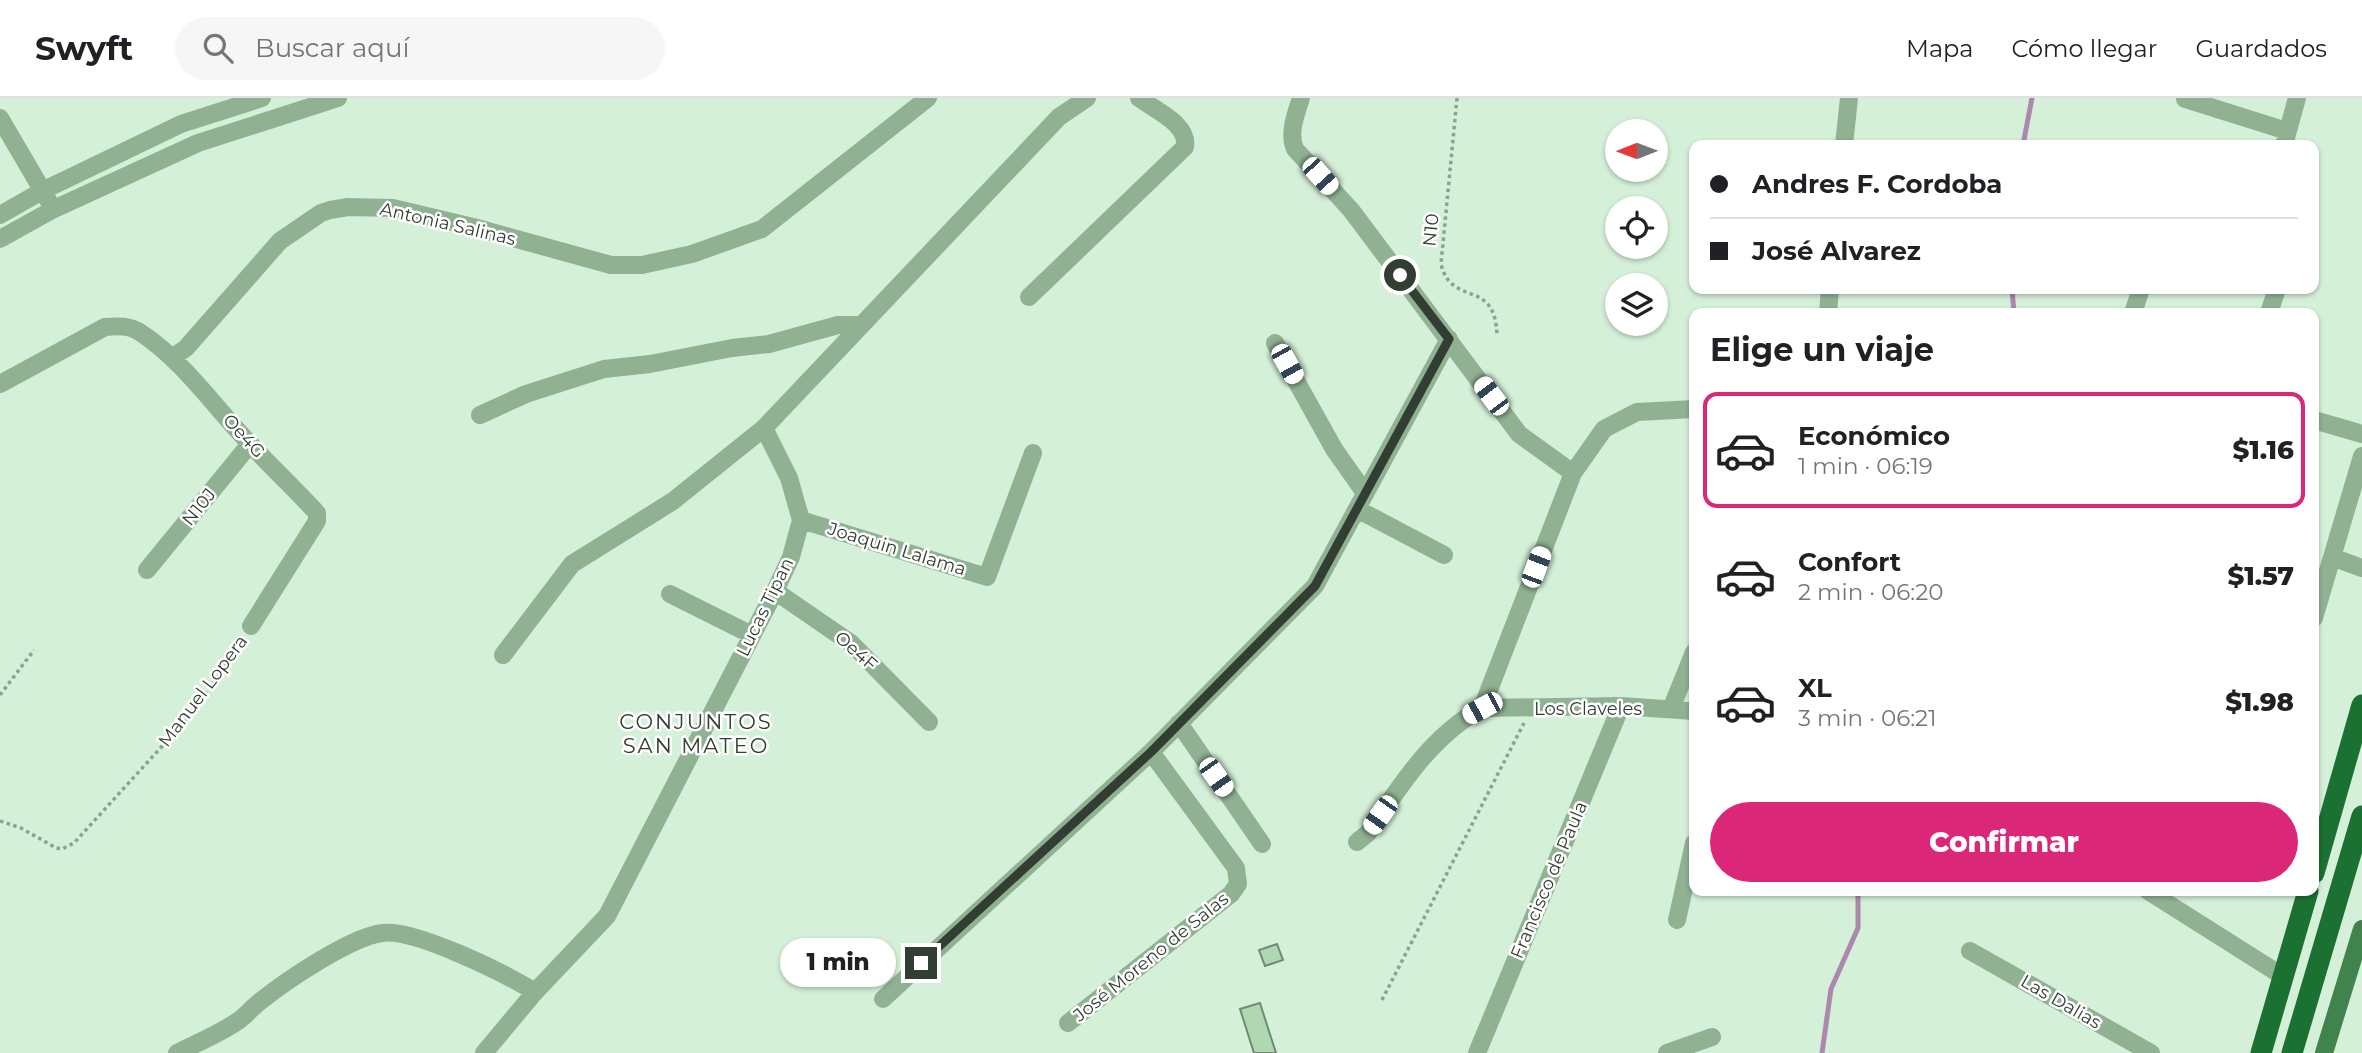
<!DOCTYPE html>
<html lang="es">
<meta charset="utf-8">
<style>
:root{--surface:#fff;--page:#f6f6f6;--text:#202124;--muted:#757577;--line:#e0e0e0;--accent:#db2777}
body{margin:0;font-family:Montserrat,sans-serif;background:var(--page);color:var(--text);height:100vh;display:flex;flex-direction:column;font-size:26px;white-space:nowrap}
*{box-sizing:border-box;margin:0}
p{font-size:23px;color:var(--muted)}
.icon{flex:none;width:38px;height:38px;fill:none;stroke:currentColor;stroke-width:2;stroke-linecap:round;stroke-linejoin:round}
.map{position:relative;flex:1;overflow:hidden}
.details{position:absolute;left:1689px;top:210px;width:630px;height:588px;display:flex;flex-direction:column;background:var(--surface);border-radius:14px;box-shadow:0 2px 5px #0004}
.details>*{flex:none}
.guide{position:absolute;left:1689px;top:42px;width:630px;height:154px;border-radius:14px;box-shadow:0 2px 5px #0004;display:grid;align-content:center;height:154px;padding:0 21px;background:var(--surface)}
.needle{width:46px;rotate:269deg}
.tools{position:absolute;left:1605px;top:21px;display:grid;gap:14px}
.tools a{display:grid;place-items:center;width:63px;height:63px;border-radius:50%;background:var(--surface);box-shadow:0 2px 5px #0004;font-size:35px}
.end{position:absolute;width:32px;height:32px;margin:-16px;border:9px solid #323d33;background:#fff;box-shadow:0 0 0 4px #fff}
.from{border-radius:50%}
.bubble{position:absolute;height:49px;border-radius:24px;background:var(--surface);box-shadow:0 2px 5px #0004;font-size:23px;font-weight:800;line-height:49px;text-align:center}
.car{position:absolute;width:21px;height:42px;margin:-21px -10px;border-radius:9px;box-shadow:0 0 5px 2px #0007;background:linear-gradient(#fff 24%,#345 0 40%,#fff 0 76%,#345 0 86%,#fff 0)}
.guide b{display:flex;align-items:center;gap:24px;height:66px;font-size:26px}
.guide b+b{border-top:2px solid var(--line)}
.guide i{width:18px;height:18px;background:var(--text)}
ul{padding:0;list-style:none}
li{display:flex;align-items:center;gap:21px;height:116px;margin:0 14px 10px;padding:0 7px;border:4px solid transparent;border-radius:14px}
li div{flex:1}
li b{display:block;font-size:26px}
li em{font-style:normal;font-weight:800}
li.active{border-color:var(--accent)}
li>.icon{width:63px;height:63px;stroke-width:1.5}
h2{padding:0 21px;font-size:32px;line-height:84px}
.action{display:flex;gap:14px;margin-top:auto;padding:14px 21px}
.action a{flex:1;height:80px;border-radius:42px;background:var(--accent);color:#fff;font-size:28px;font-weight:800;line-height:80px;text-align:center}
header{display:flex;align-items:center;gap:42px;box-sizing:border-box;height:98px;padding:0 35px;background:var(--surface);border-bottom:2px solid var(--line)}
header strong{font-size:33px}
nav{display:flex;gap:38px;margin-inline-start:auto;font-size:24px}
.search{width:490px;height:63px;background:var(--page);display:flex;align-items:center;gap:18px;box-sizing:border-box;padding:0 24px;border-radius:38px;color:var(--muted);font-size:26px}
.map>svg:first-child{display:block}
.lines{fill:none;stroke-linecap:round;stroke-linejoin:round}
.stream{stroke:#ac88ac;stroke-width:5}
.building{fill:#aed7b2;stroke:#728a74;stroke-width:2}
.path{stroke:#8da190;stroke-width:3.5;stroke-dasharray:3.5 3.5;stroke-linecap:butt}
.minor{stroke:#90b293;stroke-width:18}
.major{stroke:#41834c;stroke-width:18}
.highway{stroke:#1b7131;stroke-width:21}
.route{stroke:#323d33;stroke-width:9}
.labels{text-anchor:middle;stroke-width:5;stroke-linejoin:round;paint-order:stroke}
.street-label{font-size:18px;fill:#323d33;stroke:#fff}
.quarter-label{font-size:21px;letter-spacing:2px;fill:#323d33;stroke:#fff}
</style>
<header>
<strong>Swyft</strong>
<div class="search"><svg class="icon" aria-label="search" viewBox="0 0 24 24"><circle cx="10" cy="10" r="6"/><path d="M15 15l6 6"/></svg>Buscar aquí</div>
<nav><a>Mapa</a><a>Cómo llegar</a><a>Guardados</a></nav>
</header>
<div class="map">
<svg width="2362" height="955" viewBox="0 0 2362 955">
<rect width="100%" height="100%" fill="#d5f0d8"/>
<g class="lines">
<path class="stream" d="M2023 47 2032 0
M2012 191 2014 215
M1822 955 1831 891 1858 830V793"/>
</g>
<path class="building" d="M1277 846 1283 862 1265 868 1259 852Z
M1260 905 1276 955H1254L1240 911Z"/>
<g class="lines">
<path class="path" d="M1457 0 1441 166C1452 211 1496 178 1497 239
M0 597 34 552
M0 723 21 730 56 750 62 751 74 745 185 623 219 578 243 541
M1382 902 1524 625"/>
<path class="minor" d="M1301 0C1296 16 1288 35 1295 51L1351 112 1519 336 1573 375
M2185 1 2287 33
M0 20 48 102
M1844 47 1849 0
M2284 47 2297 0
M0 117 42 93 181 26 262 0
M0 141 54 111 198 45 338 0
M1029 199 1185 49C1189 26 1155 12 1139 0
M1828 215 1830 191
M2133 215 2141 191
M2269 215 2277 191
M1275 245 1334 351 1365 395
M172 260 186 250 280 143 321 115 330 112 348 109 393 110 473 129 611 167H642L692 156 762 131 928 0
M0 286 105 229C117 228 130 227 141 235 179 260 208 300 239 334 264 362 291 387 317 415V423L251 528
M480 317 526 296 604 271 650 266 732 250 769 246 838 227H862
M2314 322 2362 336
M1357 411 1444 457
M801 422 987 479 1033 355
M2332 459 2362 470
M147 472 250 346
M775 493 852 546 929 624
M670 496 752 537
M2314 520 2362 358
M503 557 572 466 673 403 764 330 1059 19 1087 0
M1482 610 1621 608 1694 613
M1671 611 1694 554
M1179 625 1262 746
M1357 744 1368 735C1400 688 1431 638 1482 610L1573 375 1604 331 1637 314 1694 311
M2148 793 2284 879
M1677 822 1694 745
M1970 853 2151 955
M883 901 1151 654 1315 488 1449 241
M1068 925 1231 796 1238 786 1236 770 1151 654
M177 955C197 945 219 936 238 923 247 917 253 908 262 902 287 882 351 839 382 835 414 830 506 876 535 894
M484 955 535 894 607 818 775 493 791 459 801 422 789 380 764 330
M1477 955 1621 608
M1667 955 1712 939"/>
<path class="major" d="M2324 955 2362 831"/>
<path class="highway" d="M2314 775 2362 607
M2261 955 2308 793
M2292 955 2362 718"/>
</g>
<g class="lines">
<path class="route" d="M921 865 1151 654 1315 488 1449 241 1400 177"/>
</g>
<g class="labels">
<g class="street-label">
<text transform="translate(448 126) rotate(13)" y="6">Antonia Salinas</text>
<text transform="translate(1431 132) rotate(-84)" y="6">N10</text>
<text transform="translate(244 338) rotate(47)" y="6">Oe4G</text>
<text transform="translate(199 409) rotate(-51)" y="6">N10J</text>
<text transform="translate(897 451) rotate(17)" y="6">Joaquin Lalama</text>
<text transform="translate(765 509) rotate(-64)" y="6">Lucas Tipan</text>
<text transform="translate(856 553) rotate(41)" y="6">Oe4F</text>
<text transform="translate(203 593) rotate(-53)" y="6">Manuel Lopera</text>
<text x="1588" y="617">Los Claveles</text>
<text transform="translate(1549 782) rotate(-67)" y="6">Francisco de Paula</text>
<text transform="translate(1151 859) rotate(-39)" y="6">José Moreno de Salas</text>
<text transform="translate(2061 904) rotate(30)" y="6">Las Dalias</text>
</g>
<g class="quarter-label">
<text x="696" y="631">CONJUNTOS<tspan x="696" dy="24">SAN MATEO</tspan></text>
</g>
</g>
</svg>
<div class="tools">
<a><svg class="needle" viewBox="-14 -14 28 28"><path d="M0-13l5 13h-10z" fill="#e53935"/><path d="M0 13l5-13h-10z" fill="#757577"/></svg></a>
<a><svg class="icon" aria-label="locate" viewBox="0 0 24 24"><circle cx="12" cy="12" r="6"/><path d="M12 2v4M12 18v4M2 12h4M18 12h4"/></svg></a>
<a><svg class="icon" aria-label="layers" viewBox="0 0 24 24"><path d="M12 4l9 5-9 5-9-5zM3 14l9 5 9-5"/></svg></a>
</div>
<i class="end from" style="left:1400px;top:177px"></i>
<i class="end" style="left:921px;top:865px"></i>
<div class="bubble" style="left:780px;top:840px;width:116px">1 min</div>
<i class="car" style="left:1320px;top:78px;rotate:138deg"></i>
<i class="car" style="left:1287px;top:266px;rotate:151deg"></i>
<i class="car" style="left:1491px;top:298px;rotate:323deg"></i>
<i class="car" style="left:1536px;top:469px;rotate:21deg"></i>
<i class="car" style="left:1482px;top:610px;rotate:242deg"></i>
<i class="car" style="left:1216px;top:679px;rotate:145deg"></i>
<i class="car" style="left:1380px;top:717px;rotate:215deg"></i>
<div class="guide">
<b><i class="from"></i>Andres F. Cordoba</b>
<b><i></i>José Alvarez</b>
</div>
<section class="details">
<h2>Elige un viaje</h2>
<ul>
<li class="active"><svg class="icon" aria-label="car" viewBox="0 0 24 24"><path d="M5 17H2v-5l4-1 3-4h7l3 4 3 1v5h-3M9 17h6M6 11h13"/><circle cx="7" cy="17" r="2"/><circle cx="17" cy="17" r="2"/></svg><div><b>Económico</b><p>1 min · 06:19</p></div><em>$1.16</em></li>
<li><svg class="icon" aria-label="car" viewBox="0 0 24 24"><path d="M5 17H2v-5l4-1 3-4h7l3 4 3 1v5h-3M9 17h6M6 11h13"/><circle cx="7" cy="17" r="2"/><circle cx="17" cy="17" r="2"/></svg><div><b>Confort</b><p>2 min · 06:20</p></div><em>$1.57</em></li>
<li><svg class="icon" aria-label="car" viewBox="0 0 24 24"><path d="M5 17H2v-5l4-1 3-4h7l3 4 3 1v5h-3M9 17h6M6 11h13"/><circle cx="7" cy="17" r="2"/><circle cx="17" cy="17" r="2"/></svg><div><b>XL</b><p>3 min · 06:21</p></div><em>$1.98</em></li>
</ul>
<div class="action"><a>Confirmar</a></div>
</section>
</div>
